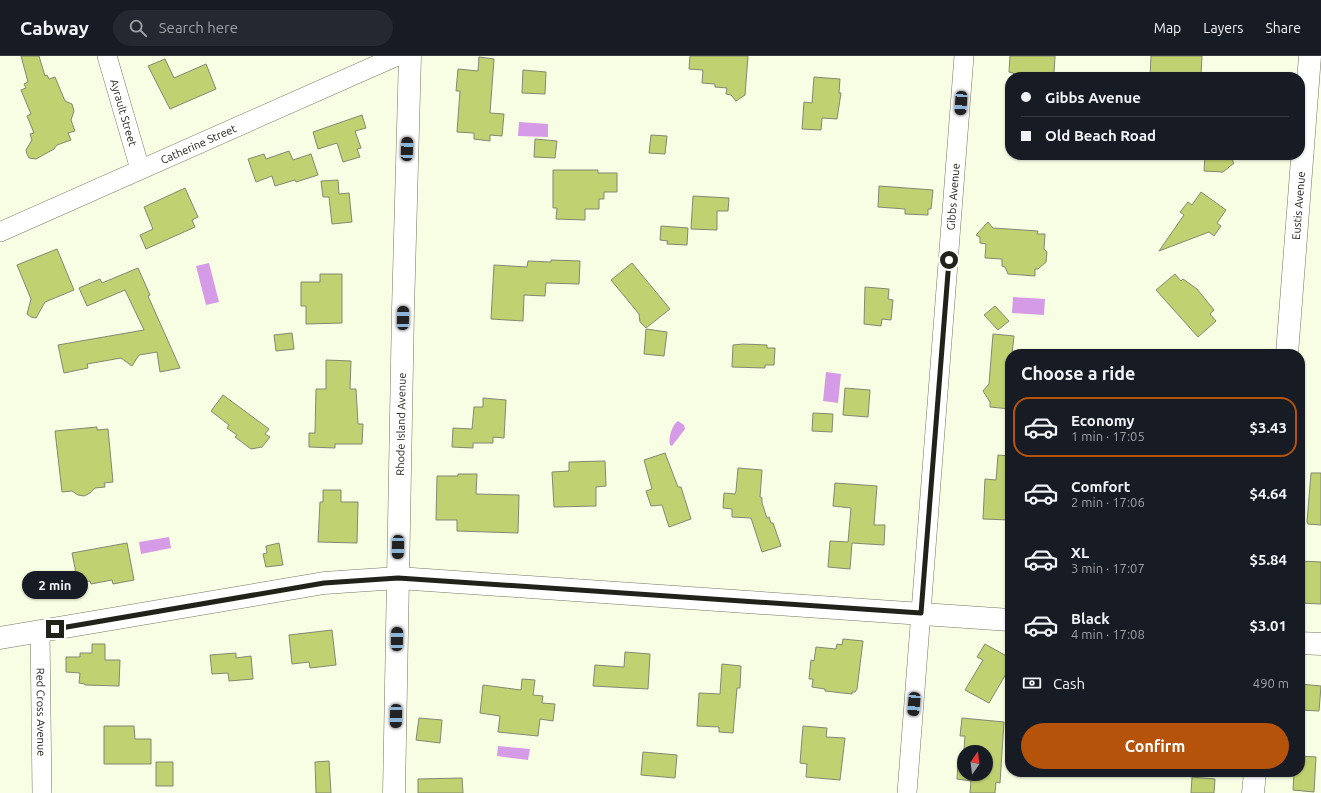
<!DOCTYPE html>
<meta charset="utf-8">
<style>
:root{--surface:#171b24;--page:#242831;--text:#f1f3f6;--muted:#9ea1a6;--line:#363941;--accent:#b45309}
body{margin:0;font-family:Ubuntu,sans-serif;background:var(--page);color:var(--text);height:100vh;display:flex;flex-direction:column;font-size:15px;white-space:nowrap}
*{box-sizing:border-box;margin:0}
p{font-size:13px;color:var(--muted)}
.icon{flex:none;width:22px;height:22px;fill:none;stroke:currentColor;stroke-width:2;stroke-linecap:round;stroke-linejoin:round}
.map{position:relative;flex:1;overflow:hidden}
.drawer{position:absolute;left:1005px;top:293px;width:300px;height:428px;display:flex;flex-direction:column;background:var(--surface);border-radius:16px;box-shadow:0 1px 3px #0004}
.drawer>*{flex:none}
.hud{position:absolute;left:1005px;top:16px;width:300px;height:88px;border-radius:16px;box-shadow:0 1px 3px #0004;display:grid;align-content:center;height:88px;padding:0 16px;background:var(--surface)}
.needle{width:26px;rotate:14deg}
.tools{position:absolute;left:957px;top:689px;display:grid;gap:8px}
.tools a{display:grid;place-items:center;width:36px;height:36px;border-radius:50%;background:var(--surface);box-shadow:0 1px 3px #0004;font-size:20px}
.end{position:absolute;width:18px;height:18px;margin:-9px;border:5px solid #21231a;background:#fff;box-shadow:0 0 0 2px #fff}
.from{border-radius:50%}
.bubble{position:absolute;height:28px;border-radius:14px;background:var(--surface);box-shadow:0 1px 3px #0004;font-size:13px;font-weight:700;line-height:28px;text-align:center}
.car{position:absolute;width:12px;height:24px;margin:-12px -6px;border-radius:5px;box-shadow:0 0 3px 1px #0007;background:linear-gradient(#222 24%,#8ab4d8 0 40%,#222 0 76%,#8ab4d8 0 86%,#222 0)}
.hud b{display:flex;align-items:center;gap:14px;height:38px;font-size:15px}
.hud b+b{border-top:1px solid var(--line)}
.hud i{width:10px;height:10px;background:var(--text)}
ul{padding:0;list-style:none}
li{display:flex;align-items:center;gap:12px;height:60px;margin:0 8px 6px;padding:0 8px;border:2px solid transparent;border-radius:16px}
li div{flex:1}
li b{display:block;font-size:15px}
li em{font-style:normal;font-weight:700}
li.selected{border-color:var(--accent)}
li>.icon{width:36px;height:36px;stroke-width:1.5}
h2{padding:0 16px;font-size:18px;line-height:48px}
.pay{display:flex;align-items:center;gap:10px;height:44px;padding:0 16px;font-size:15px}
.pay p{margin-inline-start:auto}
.button{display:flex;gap:8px;margin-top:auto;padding:8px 16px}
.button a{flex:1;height:46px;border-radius:24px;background:var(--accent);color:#fff;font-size:16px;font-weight:700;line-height:46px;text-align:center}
header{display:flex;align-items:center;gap:24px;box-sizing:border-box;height:56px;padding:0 20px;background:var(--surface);border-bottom:1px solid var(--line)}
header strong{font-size:19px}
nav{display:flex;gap:22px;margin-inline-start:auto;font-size:14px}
.search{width:280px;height:36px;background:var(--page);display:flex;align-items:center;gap:10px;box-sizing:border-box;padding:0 14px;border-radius:22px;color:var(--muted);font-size:15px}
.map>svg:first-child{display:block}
.water{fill:#d69be6}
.building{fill:#c0d171;stroke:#838871;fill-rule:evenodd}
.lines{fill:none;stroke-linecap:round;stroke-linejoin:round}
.minor-casing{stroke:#737761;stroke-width:20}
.tertiary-casing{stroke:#737761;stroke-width:23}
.minor{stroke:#fff;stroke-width:19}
.tertiary{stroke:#fff;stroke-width:22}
.route{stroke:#21231a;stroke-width:5}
.labels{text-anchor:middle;stroke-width:3;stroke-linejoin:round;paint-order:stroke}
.street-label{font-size:11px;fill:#21231a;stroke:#fff}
</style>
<header>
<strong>Cabway</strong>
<div class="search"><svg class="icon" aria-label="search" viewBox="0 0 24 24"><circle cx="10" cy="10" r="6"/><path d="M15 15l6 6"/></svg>Search here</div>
<nav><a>Map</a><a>Layers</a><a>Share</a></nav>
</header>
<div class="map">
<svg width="1321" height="737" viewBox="0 0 1321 737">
<rect width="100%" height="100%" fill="#f8fee4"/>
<path class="water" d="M519 66 548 68V81L518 80Z
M209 207 219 246 206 249 196 210Z
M1013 241 1045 243 1044 259 1012 257Z
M826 316 841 318 838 347 823 345Z
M678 365 684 369 685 373 672 390 670 389C668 382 672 369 678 365Z
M169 481 171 492 141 498 139 486Z
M498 690 530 693 528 704 497 700Z"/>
<path class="building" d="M21 0H39L45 20 47 19 49 23 55 21 65 45 72 48 74 55 71 64 75 75 68 77 71 84 57 89 54 93 36 103 29 102 27 98 26 94 32 84 30 78 34 77 27 60 31 58 21 34 26 32 24 28 28 26Z
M690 0H748L745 39 736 45 731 39 726 38 727 32 715 31V28L702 27 703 14 689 13Z
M1010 0H1055L1054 18 1053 21 1015 20 1013 17 1009 16Z
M1151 0H1202L1201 19 1150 21Z
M479 1 494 3 490 57 504 58 502 80 490 79V85L474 83V77L457 76 460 35H456L458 13 478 15Z
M165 3 174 22 206 8 216 33 170 53 148 10Z
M523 14 546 16 545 38 522 37Z
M814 21 840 23 839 37H841L837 63 822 62 821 74 802 73 804 46 812 47Z
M362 59 366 72 355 75 361 92 357 93 360 101 343 106 337 87 318 93 313 76Z
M651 79 667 80 665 98 649 97Z
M535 83 557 85 555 102 534 101Z
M289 95 293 104 311 98 318 119 296 126 295 124 275 130 272 120 256 126 248 103 264 98 266 103Z
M1205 99H1229L1234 107 1223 116 1204 115Z
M553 114H598V117H617V136H604V143H599V153H585V164L556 163 557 152H553Z
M338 124 339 138 349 137 352 166 332 168 329 141H323L321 125Z
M879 130 933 134 931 153H928V159L905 158V153L878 151Z
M185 132 198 161 192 164 195 171 146 193 140 179 153 173 144 151Z
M1201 136 1226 154 1217 167 1221 170 1214 180 1209 176 1159 195 1184 159 1180 156 1188 146 1192 149Z
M693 140 729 142 728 155H717V174L691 173Z
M988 166 993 172 1038 175 1037 178H1045L1044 193 1047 196 1046 206 1038 213H1035V220L1008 218 1005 211 1002 210V203L985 202 986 188 980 187V181L976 179Z
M661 170 688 172 687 189 667 188 668 185 660 184Z
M57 193 74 234 45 246 36 262 31 261 27 258 31 243 17 209Z
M551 204 580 205 579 228 546 227 545 240 524 239 523 265 491 263 494 209 527 211 528 205 551 206Z
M632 207 670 253 646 272 640 266 639 258 611 224Z
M138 212 150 239 148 240 180 312 160 316 157 296 139 299 132 310 121 302 87 308 88 312 64 317 58 289 144 274 125 234 87 250 79 232 100 223 102 227Z
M320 218H342V267L306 268V250H301V226H320Z
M1175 218 1181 225 1183 223 1197 233 1214 254 1210 258 1216 265 1198 281 1156 234Z
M865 231 889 233 888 243 893 244 891 264 882 263 881 270 864 268Z
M995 250 1009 265 998 274 984 259Z
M646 273 667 276 664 300 644 298Z
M292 277 294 293 276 295 274 279Z
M993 278 1014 280 1012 298H1010V353L990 351V346L983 335 989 328Z
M743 288 767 289V292H775L774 309H765V312L732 311 733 289Z
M326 304 351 305 350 333H356L358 368H363L362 388H335V392L309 391V377H315L316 333H326Z
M845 332 870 334 868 361 843 359Z
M223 339 269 373 265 378 270 381 262 391 251 393 235 381 237 379 227 372 229 369 211 355Z
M483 342 506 344 504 382 493 381V387H473V392L452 391 453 372 472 373 474 351H483Z
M813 357 833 358 832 376 812 375Z
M97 371V374L108 373 113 426 104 427 105 431 95 432 90 437 84 440 78 439 72 435 62 436 55 375Z
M665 397 678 431H681L691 463 669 471 662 449 651 450 646 435 652 433 644 404Z
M998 399 1010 400V464L983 463 985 423 996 424Z
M605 405 606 430 596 431V450L554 451 552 416 569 415V406Z
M738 412 762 414 760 441 762 442V447L767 462 769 461 771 467H773L781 490 762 496 751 462 732 461V453L723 452 724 437 735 438 736 435Z
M1311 417H1321V469L1308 468 1307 466Z
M458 418H477L476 438 519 439 518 477 457 475V464H436L437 420H458Z
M835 427 877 430 874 469H885L884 489 852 487 850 513 828 511 830 485 848 486 851 452 833 450Z
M323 434H341V446H358L357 487 318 486 320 446H323Z
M127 487 134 524 113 528 112 524 91 528 90 525 78 527 72 497Z
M279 487 283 509 266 511 263 498 267 497 266 490Z
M1300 505 1321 506V548L1300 547Z
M332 574 336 609 310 612 309 606 292 608 289 579Z
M843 583 863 585 857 633 855 636H852V638L825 635V633L812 631 813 623H809L811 604 814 605 816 591 836 593 837 588 842 589Z
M92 588H105V604H120L119 630 85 629V628L79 627 80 617 66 616V601H80V597H92Z
M985 588 1010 602V611L989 647 965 634 983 604 977 601Z
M625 596 650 598 648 633 593 630 595 609 624 611Z
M236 597V602L251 600 253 623 229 625 228 617 212 618 210 599Z
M722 608 741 610 740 632H737L733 677 719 676V671L697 670 699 637 720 638Z
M522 623 535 624 533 639 543 640 542 647 555 648 553 665 540 663 538 680 498 676 500 660 480 657 483 629 521 634Z
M1301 628 1321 630 1319 655 1300 654Z
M419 662 442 664 440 687 416 684Z
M962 662 1004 666 1000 727 996 726 995 737H970L971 725 957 723 958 706H963L965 680H960ZM964 696H986V718H964Z
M104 670H134L135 683H151V708H104Z
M803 670 827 672 826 681 845 682 840 724 806 721 807 708 800 707Z
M643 696 677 699 675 722 641 719Z
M1300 700 1316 701 1314 736 1293 734 1294 716H1300Z
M329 705 331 737H316L315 706Z
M156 706H173V730H156Z
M1192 721 1215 723 1214 737H1191Z
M462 722 463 737H418V723Z"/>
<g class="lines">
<g class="minor-casing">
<g id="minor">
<path id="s1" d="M107 0 140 113"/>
<path id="s2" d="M0 176 397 0"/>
<path id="s3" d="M40 575 42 737"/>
<path id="s4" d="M907 737 964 0"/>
</g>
</g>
<g class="tertiary-casing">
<g id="tertiary">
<path id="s5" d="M1287 298 1310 0"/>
<path d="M0 582 324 527 398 522 1010 564"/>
<path d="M1300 587 1321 588"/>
<path id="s6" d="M394 737 403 254 410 0"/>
<path d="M1253 737 1255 716"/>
</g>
</g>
<use href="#minor" class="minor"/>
<use href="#tertiary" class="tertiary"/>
</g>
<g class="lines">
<path class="route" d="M55 573 324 527 398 522 921 557 949 204"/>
</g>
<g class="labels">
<g class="street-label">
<text dy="4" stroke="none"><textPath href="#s1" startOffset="59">Ayrault Street</textPath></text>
<text dy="4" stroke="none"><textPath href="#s2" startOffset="217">Catherine Street</textPath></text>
<text dy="4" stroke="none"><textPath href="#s4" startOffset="598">Gibbs Avenue</textPath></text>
<text dy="4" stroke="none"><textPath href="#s5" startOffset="149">Eustis Avenue</textPath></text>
<text dy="4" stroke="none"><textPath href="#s6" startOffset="369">Rhode Island Avenue</textPath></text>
<text dy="4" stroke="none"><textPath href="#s3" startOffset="81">Red Cross Avenue</textPath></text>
</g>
</g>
</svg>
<div class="tools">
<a><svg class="needle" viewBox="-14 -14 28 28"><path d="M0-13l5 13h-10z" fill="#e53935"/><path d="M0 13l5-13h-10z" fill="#9ea1a6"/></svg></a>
</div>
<i class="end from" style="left:949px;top:204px"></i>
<i class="end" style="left:55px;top:573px"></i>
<div class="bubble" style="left:22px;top:515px;width:66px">2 min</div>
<i class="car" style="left:961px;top:47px;rotate:184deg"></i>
<i class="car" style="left:407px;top:93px;rotate:2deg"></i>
<i class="car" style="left:403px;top:262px;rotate:1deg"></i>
<i class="car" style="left:398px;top:491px;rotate:181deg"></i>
<i class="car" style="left:397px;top:583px;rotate:1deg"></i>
<i class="car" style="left:914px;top:648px;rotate:185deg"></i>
<i class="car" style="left:396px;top:660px;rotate:181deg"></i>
<div class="hud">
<b><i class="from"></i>Gibbs Avenue</b>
<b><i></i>Old Beach Road</b>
</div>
<section class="drawer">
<h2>Choose a ride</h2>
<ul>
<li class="selected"><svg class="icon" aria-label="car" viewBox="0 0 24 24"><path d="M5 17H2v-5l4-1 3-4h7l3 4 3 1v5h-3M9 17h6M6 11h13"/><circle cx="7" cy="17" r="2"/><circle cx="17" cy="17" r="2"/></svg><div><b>Economy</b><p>1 min · 17:05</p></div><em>$3.43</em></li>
<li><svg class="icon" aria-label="car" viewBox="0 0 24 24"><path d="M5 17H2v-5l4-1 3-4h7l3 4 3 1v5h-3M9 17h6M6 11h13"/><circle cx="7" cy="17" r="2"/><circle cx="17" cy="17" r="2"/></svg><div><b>Comfort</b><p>2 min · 17:06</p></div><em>$4.64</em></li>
<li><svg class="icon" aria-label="car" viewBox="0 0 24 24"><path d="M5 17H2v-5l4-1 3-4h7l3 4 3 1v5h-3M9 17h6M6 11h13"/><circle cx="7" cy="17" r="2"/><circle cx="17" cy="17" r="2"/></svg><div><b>XL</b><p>3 min · 17:07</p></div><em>$5.84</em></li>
<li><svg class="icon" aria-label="car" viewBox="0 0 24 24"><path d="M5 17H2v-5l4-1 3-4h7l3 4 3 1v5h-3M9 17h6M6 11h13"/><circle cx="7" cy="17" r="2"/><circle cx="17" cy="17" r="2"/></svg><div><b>Black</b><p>4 min · 17:08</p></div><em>$3.01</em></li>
</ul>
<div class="pay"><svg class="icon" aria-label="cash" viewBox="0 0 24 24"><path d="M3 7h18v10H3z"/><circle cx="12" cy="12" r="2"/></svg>Cash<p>490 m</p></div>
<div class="button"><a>Confirm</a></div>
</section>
</div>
